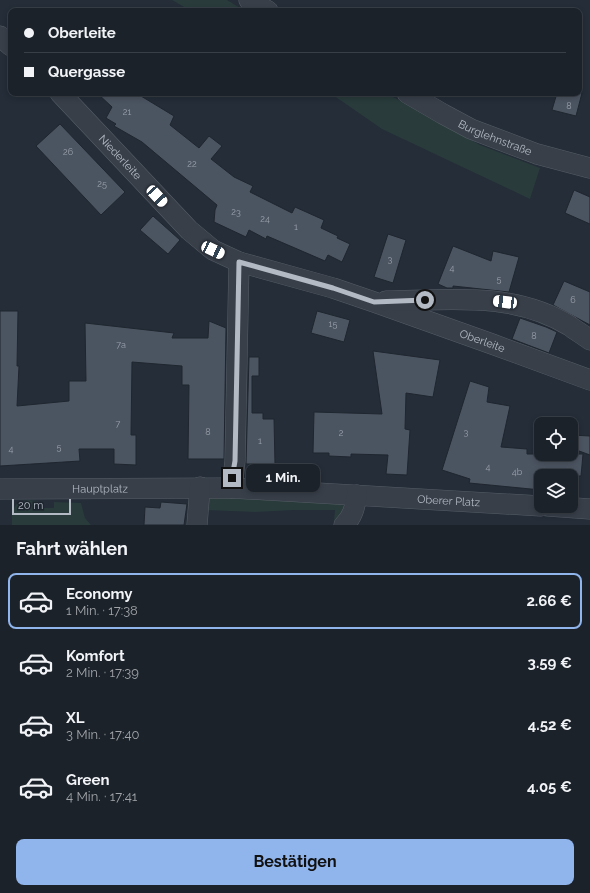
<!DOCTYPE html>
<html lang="de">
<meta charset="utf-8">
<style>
:root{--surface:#1b222a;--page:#282f36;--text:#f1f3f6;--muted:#a0a4a8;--line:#393f47;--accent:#90b4ec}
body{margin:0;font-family:Raleway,sans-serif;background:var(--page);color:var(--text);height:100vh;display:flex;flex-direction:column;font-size:15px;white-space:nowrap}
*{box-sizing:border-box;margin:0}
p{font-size:13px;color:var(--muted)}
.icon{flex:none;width:22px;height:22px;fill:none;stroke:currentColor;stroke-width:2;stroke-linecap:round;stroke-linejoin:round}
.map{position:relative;height:525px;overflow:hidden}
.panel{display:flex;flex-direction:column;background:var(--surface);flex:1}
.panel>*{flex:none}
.guide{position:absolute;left:8px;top:8px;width:574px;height:88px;border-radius:8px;box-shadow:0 2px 6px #0003,0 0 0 1px var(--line);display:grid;align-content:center;height:88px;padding:0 16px;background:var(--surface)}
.tools{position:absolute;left:534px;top:417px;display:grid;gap:8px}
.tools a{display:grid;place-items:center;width:44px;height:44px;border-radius:8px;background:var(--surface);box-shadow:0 2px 6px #0003,0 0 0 1px var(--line);font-size:20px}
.scale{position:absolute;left:12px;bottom:10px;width:59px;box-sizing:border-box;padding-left:4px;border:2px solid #b3bac4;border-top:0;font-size:11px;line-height:14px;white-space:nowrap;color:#b3bac4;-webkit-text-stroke:3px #1d242d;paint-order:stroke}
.end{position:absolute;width:18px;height:18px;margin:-9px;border:5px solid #b3bac4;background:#111;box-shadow:0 0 0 2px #111}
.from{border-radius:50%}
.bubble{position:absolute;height:28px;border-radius:8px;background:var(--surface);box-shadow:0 2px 6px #0003,0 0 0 1px var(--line);font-size:13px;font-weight:700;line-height:28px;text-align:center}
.car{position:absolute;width:12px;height:24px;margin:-12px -6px;border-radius:5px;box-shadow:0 0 3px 1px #0007;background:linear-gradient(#fff 24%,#345 0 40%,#fff 0 76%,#345 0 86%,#fff 0)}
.guide b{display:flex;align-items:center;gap:14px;height:38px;font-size:15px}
.guide b+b{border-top:1px solid var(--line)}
.guide i{width:10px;height:10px;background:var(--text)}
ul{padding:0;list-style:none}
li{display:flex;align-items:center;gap:12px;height:56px;margin:0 8px 6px;padding:0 8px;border:2px solid transparent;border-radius:8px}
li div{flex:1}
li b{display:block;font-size:15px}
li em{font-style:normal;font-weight:700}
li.active{border-color:var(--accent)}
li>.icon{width:36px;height:36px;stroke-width:1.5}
h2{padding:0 16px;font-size:18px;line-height:48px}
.primary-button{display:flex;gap:8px;margin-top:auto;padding:8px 16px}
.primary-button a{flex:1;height:46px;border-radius:8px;background:var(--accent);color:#111;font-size:16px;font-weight:700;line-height:46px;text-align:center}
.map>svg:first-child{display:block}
.green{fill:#293b3b}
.building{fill:#4b5461;stroke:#1f262f}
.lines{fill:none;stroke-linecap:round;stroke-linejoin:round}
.minor-casing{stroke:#565d66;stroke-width:21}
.minor{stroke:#383f49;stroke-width:20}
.route{stroke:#b3bac4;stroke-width:5}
.labels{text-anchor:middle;stroke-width:3.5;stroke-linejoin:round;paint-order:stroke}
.number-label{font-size:9px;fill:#99a0ab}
.street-label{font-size:11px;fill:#b3bac4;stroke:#1d242d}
</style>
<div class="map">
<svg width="590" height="525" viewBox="0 0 590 525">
<rect width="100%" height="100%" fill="#242d38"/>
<path class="green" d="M172 0H227L245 11H191Z
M330 93H386L480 145 540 168 530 199 382 129Z
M205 495 345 504 341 516 334 520 335 510H294L255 512 205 510Z
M29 500 38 501V508H54V502L81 503 85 518 91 525H12V512L17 503Z"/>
<path class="building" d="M97 93H136L174 116 170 125 199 148 209 136 222 146 211 159 234 177 253 186 250 192 292 213 295 207 324 220 321 228 338 236 337 238 350 244 342 262 328 255 325 261 267 236 266 239 249 230 246 237 214 222 215 210 217 205 142 142 114 126 116 124 106 118 112 107Z
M557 93H582L576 116 552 110Z
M60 124 125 192 101 215 36 146Z
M574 190 590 197V224L565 213Z
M153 216 180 240 168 254 140 230Z
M388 234 406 240 393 283 374 277Z
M453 246 491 261 493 251 519 257 509 292 453 286V288H447L438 284Z
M564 281 590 292V325L553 305Z
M0 311H18L17 366H19L17 406 69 401V381H86L85 323 174 333 172 338H208L209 321 226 328 224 459H188L189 385H182V366L132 362 131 435H136V465L114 464V449H79L80 461 0 466Z
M317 311 350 320 344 342 311 333Z
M520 318 546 327 557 332 549 353 512 339Z
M373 351 440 360 433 397 406 393 405 429 410 430 407 475 386 474 388 455 351 454V457L329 456V453H313L314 412 382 414Z
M249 357H259V376H252V413H263V419H274L275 464H246Z
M470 381 489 387 487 402 510 406 501 447 527 449V454H583L581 476H541V490L469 483 470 479 442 470Z
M571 435 590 436V455L571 448Z
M161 502 187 504 184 525H144L145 507 160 508Z"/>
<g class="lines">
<g class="minor-casing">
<g id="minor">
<path d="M249 0 268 11"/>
<path d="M0 36 11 46"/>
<path id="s1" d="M60 93 189 230 213 250 239 262 333 288 374 302 492 344 590 380"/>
<path id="s2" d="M407 93 443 114 471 129 537 154 590 168"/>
<path d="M386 301C449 300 513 291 570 326 576 331 584 335 590 340"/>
<path d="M232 488 235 461 239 262"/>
<path id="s3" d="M0 489 232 488 541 506"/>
<path d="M548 506 590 509"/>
<path d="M197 525 200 487"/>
<path d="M344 525C353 517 355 506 357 495"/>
</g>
</g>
<use href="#minor" class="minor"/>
</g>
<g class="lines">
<path class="route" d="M232 478 235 461 239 262 333 288 374 302 425 300"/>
</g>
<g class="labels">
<g class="number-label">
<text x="569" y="109">8</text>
<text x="127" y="115">21</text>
<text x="68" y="155">26</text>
<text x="192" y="167">22</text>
<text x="102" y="187">25</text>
<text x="236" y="215">23</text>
<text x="265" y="222">24</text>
<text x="296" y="230">1</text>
<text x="390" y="262">3</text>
<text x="452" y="271">4</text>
<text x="499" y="282">5</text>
<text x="573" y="303">6</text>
<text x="333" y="327">15</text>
<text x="534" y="339">8</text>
<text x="121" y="348">7a</text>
<text x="118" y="427">7</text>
<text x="208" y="435">8</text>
<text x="466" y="435">3</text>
<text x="341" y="436">2</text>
<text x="260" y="444">1</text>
<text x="59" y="450">5</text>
<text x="11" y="452">4</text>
<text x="488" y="470">4</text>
<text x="517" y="475">4b</text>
</g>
<g class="street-label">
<text dy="4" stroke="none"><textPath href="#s2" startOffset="99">Burglehnstraße</textPath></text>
<text dy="4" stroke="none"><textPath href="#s1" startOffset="88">Niederleite</textPath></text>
<text dy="4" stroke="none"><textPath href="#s1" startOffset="504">Oberleite</textPath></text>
<text dy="4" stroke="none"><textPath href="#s3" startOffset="100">Hauptplatz</textPath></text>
<text dy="4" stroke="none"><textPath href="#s3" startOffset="449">Oberer Platz</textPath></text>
</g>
</g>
</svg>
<div class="tools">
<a><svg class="icon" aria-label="locate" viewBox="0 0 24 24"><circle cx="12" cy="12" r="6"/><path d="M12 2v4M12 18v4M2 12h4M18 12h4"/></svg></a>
<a><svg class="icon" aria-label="layers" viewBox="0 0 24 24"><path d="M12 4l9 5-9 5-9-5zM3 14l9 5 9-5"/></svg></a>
</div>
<div class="scale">20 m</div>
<i class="end from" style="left:425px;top:300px"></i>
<i class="end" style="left:232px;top:478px"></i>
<div class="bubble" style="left:246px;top:464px;width:74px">1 Min.</div>
<i class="car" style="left:157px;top:196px;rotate:137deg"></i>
<i class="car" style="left:213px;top:250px;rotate:115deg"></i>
<i class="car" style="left:505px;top:302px;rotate:277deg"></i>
<div class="guide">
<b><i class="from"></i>Oberleite</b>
<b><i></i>Quergasse</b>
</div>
</div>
<section class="panel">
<h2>Fahrt wählen</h2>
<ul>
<li class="active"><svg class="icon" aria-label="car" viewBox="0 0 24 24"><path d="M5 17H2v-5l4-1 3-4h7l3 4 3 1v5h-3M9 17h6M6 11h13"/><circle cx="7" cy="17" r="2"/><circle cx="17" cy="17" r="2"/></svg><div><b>Economy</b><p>1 Min. · 17:38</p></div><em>2.66 €</em></li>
<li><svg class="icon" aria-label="car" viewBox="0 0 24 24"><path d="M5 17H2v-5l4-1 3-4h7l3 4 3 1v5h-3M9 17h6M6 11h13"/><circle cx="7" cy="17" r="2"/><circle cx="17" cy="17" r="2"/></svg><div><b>Komfort</b><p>2 Min. · 17:39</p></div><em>3.59 €</em></li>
<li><svg class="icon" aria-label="car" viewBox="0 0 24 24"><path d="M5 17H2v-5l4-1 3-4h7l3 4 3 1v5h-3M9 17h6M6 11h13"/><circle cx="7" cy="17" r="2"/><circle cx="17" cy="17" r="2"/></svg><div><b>XL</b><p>3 Min. · 17:40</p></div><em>4.52 €</em></li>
<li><svg class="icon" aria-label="car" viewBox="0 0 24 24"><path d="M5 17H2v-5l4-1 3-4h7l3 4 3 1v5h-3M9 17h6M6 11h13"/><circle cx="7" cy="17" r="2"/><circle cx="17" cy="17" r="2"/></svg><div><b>Green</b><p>4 Min. · 17:41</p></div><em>4.05 €</em></li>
</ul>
<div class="primary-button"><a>Bestätigen</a></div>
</section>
